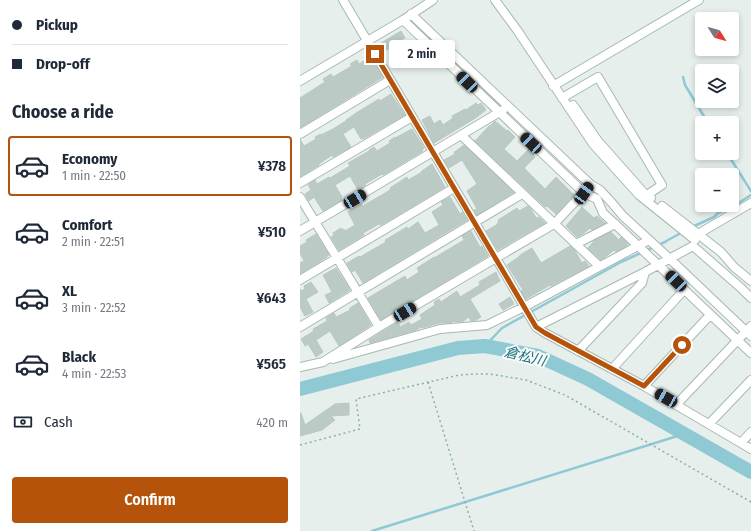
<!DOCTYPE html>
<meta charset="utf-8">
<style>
:root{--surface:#fff;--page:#f2f2f3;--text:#1f2937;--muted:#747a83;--line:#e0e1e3;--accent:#b45309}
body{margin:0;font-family:"Fira Sans Condensed","Noto Sans JP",sans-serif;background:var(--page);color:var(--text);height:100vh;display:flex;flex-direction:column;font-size:15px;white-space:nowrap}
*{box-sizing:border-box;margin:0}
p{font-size:13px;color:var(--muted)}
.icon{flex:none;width:22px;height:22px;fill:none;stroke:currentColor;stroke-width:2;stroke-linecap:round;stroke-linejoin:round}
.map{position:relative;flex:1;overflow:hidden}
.side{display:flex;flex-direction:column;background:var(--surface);width:300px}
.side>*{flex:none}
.banner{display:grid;align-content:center;height:88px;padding:0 12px;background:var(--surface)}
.needle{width:26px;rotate:127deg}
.tools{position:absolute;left:395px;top:12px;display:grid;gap:8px}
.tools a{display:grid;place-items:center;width:44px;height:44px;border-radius:4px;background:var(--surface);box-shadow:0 2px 6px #0003;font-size:20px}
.end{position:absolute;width:18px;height:18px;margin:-9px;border:5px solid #b45309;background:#fff;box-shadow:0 0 0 2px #fff}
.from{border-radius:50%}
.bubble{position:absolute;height:28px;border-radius:4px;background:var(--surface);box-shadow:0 2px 6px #0003;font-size:13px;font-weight:600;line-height:28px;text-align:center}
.car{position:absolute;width:12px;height:24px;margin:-12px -6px;border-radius:5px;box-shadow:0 0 3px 1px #0007;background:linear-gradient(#222 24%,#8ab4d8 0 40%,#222 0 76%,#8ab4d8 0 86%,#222 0)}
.banner b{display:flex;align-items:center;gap:14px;height:38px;font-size:15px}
.banner b+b{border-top:1px solid var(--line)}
.banner i{width:10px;height:10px;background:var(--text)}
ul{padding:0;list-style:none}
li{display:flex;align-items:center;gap:12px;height:60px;margin:0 8px 6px;padding:0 4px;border:2px solid transparent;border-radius:4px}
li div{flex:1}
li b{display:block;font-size:15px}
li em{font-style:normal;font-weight:600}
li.selected{border-color:var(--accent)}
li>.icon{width:36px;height:36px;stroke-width:1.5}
h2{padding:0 12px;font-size:18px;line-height:48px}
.pay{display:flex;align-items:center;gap:10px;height:44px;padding:0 12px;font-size:15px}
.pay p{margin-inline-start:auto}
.button{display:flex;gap:8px;margin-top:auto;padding:8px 12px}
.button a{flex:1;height:46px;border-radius:4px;background:var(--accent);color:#fff;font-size:16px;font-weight:600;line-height:46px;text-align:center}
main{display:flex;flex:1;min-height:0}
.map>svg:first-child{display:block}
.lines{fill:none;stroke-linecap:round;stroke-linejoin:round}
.stream{stroke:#8ec9d4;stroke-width:2.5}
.river{stroke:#8ec9d4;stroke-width:14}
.building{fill:#bbcac4;stroke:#b8c9c2}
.minor-casing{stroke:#a8b8b2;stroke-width:10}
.path{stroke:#86b3a5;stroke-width:1.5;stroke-dasharray:2 3;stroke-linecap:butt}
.minor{stroke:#fff;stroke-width:8}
.route{stroke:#b45309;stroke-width:5}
.labels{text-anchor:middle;stroke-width:4;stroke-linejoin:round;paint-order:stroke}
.water-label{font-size:14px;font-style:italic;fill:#1c6f80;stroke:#f7fbf9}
</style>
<main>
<section class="side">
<div class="banner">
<b><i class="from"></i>Pickup</b>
<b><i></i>Drop-off</b>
</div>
<h2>Choose a ride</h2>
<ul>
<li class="selected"><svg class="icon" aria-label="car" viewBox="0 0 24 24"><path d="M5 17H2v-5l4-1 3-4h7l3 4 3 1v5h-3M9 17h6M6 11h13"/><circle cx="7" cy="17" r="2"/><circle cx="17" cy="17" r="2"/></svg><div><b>Economy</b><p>1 min · 22:50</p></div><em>¥378</em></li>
<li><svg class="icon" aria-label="car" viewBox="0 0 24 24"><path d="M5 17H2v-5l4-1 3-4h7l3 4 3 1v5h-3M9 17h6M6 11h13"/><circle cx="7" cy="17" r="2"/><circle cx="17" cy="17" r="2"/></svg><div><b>Comfort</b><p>2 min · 22:51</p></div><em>¥510</em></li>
<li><svg class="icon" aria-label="car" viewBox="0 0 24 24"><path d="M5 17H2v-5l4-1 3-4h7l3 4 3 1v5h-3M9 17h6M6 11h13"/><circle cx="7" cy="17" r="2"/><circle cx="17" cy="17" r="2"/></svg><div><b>XL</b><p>3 min · 22:52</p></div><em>¥643</em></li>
<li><svg class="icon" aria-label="car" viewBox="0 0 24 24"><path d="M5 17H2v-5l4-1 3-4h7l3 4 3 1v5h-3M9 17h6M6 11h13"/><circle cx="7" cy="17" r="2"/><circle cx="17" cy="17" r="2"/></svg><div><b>Black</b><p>4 min · 22:53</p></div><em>¥565</em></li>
</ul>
<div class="pay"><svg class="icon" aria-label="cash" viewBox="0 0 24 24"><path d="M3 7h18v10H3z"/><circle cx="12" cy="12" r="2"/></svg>Cash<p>420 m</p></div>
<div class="button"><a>Confirm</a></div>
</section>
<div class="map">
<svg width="451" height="531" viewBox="0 0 451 531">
<rect width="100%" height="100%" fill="#e6efeb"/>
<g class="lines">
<path class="stream" d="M383 77 385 85 408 123
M427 153 451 191
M392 227 414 217 418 213 429 209 451 195
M185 346 202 328 321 262 365 242 368 240 383 232
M72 531 384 434"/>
<path class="river" d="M0 389 158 348 185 346 238 356 288 379 451 472"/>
</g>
<path class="building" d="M101 31 105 38 90 46 91 47 85 51 81 43Z
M70 57 83 77 0 128V98L25 82 23 79 31 74 33 77 52 66 50 64 57 60 59 64Z
M91 94 105 115 63 139V138L61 139 54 127 43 134 51 147 33 157 32 155 19 164V165L0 177V139L4 146 16 139 15 137 21 134V135L33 129 46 121V120L56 113 79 99 80 101Z
M176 103 178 105 181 103 186 110 174 119 134 143 122 120 130 116 134 124 140 120 143 125 153 118 152 116 165 109 166 110Z
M195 121 207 131 208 130 215 137 204 149 217 161 229 149 234 154 233 155 235 157 224 168 245 189 256 177 274 195 256 214 247 206 245 207 174 140 175 141 190 125V126Z
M112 129 124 148 122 150 123 151 83 175 82 174 65 184 66 185 58 190 50 176 35 185 42 197 41 198 42 200 23 211 14 197 9 201 5 194 11 190 8 185 15 180 17 184 29 177 30 178 50 166 48 163 69 151V150L74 147 77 151 90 143 89 141 95 137V138Z
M164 145 214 192 177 215 174 210 177 209 167 191 177 184 162 160 149 168 144 160 155 154 154 152 156 151Z
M132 164 145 187 81 225 79 224 63 233 64 235 39 250 31 237 34 235 33 233 41 228 42 230 44 229 45 231 55 225 48 212 61 204 63 206 73 200 87 192 91 189 90 188 107 177 108 180 110 179 122 172V171Z
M150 197 160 214 162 212 167 220 63 283 55 270 52 272 47 263 59 256 60 257 86 242 85 240 87 239 107 227 108 229 118 222 125 233 139 225 132 212 143 205 141 202Z
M228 206 231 209 236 218 239 217 245 223 198 250 186 231 198 224 197 223 199 222 198 220 206 215 217 208 219 211Z
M282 207 294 218 297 216 305 223 292 230 290 228 284 233 277 237 266 226Z
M171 231 180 247 182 246 188 256 81 320 68 298 105 276 107 280 119 272 117 268 134 257V258L164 240 162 236Z
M311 232 319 240 321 237 328 244 325 247 316 252 314 250 308 255 301 260 288 248 295 240Z
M16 234 29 255 27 256V257L0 274V263L4 261 0 253V246L7 242 6 240Z
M270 246 274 249 282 263 285 261 289 266 251 286 250 285 226 299 221 291 223 290 207 265 220 256V255L232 248 241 263Z
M36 268 50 290 29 303 25 295 32 292 23 275Z
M196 272 200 281 170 299 181 317 176 320 171 321 169 317 162 322H155L154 321 151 323H139L122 328 121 327 116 330 70 343 69 340 98 322 100 327 109 322 111 325 122 319 120 315 135 305 134 302 139 299 141 302 157 291 160 297 180 285 179 282Z
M11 282 18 292 6 299 13 312 5 316 0 307V289L1 291 5 289 4 286Z
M210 297 214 304 203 310 199 304Z
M58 303 71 325 39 346 30 331 16 340 23 352 16 357 8 344 5 346 1 339 14 331 13 329 27 321 26 318 34 313 36 317 50 310V308Z
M49 403V415L31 416 35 420 22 430 0 436V413H1L5 425 35 404Z"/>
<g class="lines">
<g class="minor-casing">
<path id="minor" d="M43 0 196 258 254 224 287 189
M195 0 217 30 293 144 339 195 395 240
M111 14 290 184 300 190 312 203 323 216 370 259 451 336
M103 20 284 193 297 199 303 213 315 224 451 353
M0 81 103 20 133 0
M253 86 399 0
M262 98 298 77 362 185 347 195
M273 105 298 141 344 193 351 198
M0 134 90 80
M161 135 299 266
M0 183 112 117
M0 197 79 327
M362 206 421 252 434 267 451 281
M0 231 203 110
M396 238 398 234 451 203
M276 244 315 224
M0 280 154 188
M0 327 222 194
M236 327 345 272 393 246 441 288 451 298
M278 351 342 283 345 272
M33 359 140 329 187 325 224 307 349 240
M0 367 23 362 79 327 196 258 236 327 245 333 344 386 451 449
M312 369 384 290
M344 386 410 315
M376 405 451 326
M409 424 451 380
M441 443 451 432"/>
</g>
<path class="path" d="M128 382 174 531
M0 445 60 429 56 399 159 375 177 374H190L226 380 265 395 451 502"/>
<use href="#minor" class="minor"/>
</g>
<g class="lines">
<path class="route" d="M75 54 236 327 245 333 344 386 382 345"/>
</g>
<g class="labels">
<g class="water-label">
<text transform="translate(225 356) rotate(14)" y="5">倉松川</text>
</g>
</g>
</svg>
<div class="tools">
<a><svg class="needle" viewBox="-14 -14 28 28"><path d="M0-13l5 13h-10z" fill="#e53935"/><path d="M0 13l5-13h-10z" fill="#747a83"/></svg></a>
<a><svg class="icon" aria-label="layers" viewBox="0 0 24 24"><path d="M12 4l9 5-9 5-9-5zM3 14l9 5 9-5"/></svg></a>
<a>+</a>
<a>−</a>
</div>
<i class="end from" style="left:382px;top:345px"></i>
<i class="end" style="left:75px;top:54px"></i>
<div class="bubble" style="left:89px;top:40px;width:66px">2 min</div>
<i class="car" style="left:167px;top:82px;rotate:314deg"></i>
<i class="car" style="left:231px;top:143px;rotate:313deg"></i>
<i class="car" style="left:284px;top:193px;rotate:35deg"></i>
<i class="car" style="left:55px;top:199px;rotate:59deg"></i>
<i class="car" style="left:376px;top:281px;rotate:314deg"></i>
<i class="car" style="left:105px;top:312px;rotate:59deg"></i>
<i class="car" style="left:366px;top:398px;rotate:300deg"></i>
</div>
</main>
